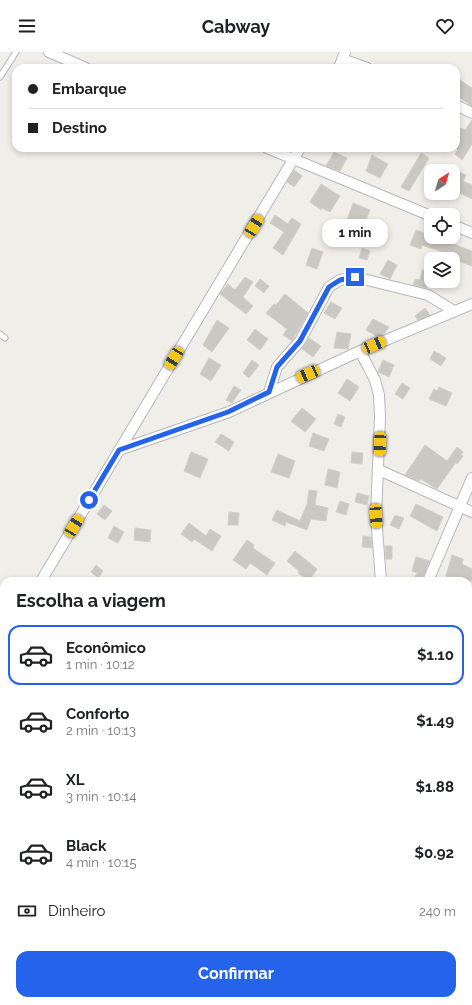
<!DOCTYPE html>
<html lang="pt">
<meta charset="utf-8">
<style>
:root{--surface:#fff;--page:#f6f6f6;--text:#202124;--muted:#757577;--line:#e0e0e0;--accent:#2563eb}
body{margin:0;font-family:Raleway,sans-serif;background:var(--page);color:var(--text);height:100vh;display:flex;flex-direction:column;font-size:15px;white-space:nowrap}
*{box-sizing:border-box;margin:0}
p{font-size:13px;color:var(--muted)}
.icon{flex:none;width:22px;height:22px;fill:none;stroke:currentColor;stroke-width:2;stroke-linecap:round;stroke-linejoin:round}
.map{position:relative;flex:1;overflow:hidden}
.drawer{position:absolute;left:0px;top:525px;width:472px;height:428px;display:flex;flex-direction:column;background:var(--surface);border-radius:12px 12px 0 0;box-shadow:0 2px 6px #0003}
.drawer>*{flex:none}
.guide{position:absolute;left:12px;top:12px;width:448px;height:88px;border-radius:12px;box-shadow:0 2px 6px #0003;display:grid;align-content:center;height:88px;padding:0 16px;background:var(--surface)}
.needle{width:26px;rotate:37deg}
.tools{position:absolute;left:424px;top:112px;display:grid;gap:8px}
.tools a{display:grid;place-items:center;width:36px;height:36px;border-radius:8px;background:var(--surface);box-shadow:0 2px 6px #0003;font-size:20px}
.end{position:absolute;width:18px;height:18px;margin:-9px;border:5px solid #2563eb;background:#fff;box-shadow:0 0 0 2px #fff}
.from{border-radius:50%}
.bubble{position:absolute;height:28px;border-radius:12px;background:var(--surface);box-shadow:0 2px 6px #0003;font-size:13px;font-weight:700;line-height:28px;text-align:center}
.car{position:absolute;width:12px;height:24px;margin:-12px -6px;border-radius:5px;box-shadow:0 0 3px 1px #0007;background:linear-gradient(#f5c518 24%,#345 0 40%,#f5c518 0 76%,#345 0 86%,#f5c518 0)}
.guide b{display:flex;align-items:center;gap:14px;height:38px;font-size:15px}
.guide b+b{border-top:1px solid var(--line)}
.guide i{width:10px;height:10px;background:var(--text)}
ul{padding:0;list-style:none}
li{display:flex;align-items:center;gap:12px;height:60px;margin:0 8px 6px;padding:0 8px;border:2px solid transparent;border-radius:12px}
li div{flex:1}
li b{display:block;font-size:15px}
li em{font-style:normal;font-weight:700}
li.current{border-color:var(--accent)}
li>.icon{width:36px;height:36px;stroke-width:1.5}
h2{padding:0 16px;font-size:18px;line-height:48px}
.pay{display:flex;align-items:center;gap:10px;height:44px;padding:0 16px;font-size:15px}
.pay p{margin-inline-start:auto}
.button{display:flex;gap:8px;margin-top:auto;padding:8px 16px}
.button a{flex:1;height:46px;border-radius:12px;background:var(--accent);color:#fff;font-size:16px;font-weight:700;line-height:46px;text-align:center}
header{display:flex;justify-content:space-between;align-items:center;height:52px;padding:0 16px;background:var(--surface);font-size:18px;font-weight:700}
.map>svg:first-child{display:block}
.building{fill:#c9c8c3;stroke:#d4d0c7}
.lines{fill:none;stroke-linecap:round;stroke-linejoin:round}
.service-casing{stroke:#b5b8bb;stroke-width:7}
.minor-casing{stroke:#b5b8bb;stroke-width:12}
.service{stroke:#fff;stroke-width:5}
.minor{stroke:#fff;stroke-width:10}
.route{stroke:#2563eb;stroke-width:5}
</style>
<header><svg class="icon" aria-label="menu" viewBox="0 0 24 24"><path d="M4 6h16M4 12h16M4 18h16"/></svg>Cabway<svg class="icon" aria-label="heart" viewBox="0 0 24 24"><path d="M12 20l-8-8c-3-5 5-10 8-4 3-6 11-1 8 4z"/></svg></header>
<div class="map">
<svg width="472" height="953" viewBox="0 0 472 953">
<rect width="100%" height="100%" fill="#f0eee9"/>
<path class="building" d="M456 25 472 36V54L456 43Z
M472 68V92L462 108 455 102 458 98 456 96V83L461 76 465 78Z
M334 100 347 106 340 119 326 114Z
M421 101 429 106 409 139 401 135Z
M372 103 388 112 380 126 366 119Z
M294 118 302 124 294 135 287 130Z
M459 120 466 123 463 129 472 133V147L453 138V133Z
M321 132 340 144 330 160 322 156 321 158 310 150Z
M353 151 370 158 363 174 347 168Z
M275 163 288 172 292 166 301 172 283 203 273 196 284 180 270 171Z
M416 178 472 199V214L448 205 449 202 422 193 421 197 410 193Z
M312 196 323 200 317 217 306 213Z
M362 196 370 199 367 208 359 206Z
M388 208 397 213 390 227 380 222Z
M422 218 431 220 427 236 413 233 415 227 420 228Z
M245 225 253 230 243 245 253 254 246 262 220 242 228 232 235 238Z
M260 227 269 234 264 241 255 234Z
M285 242 308 261 292 289 283 283 287 277 266 261 274 252 276 253Z
M331 250 342 256 335 267 324 261Z
M425 256 430 263 418 268 415 264Z
M373 267 389 275 385 281 378 285 366 278Z
M217 268 229 276 212 300 203 293Z
M255 277 268 287 260 298 247 288Z
M337 280 351 282 348 297 334 296Z
M309 286 321 294 313 305 302 297Z
M434 299 446 306 441 314 430 307Z
M209 306 221 313 211 329 200 322Z
M252 308 259 313 249 326 243 321Z
M383 308 394 313 389 325 378 320Z
M347 327 359 335 350 349 338 341Z
M402 331 410 336 403 347 395 342Z
M234 334 241 338 232 351 226 348Z
M439 335 452 341 446 354 429 347 434 337 437 339Z
M302 356 316 367 305 380 291 369Z
M338 362 345 365 341 375 334 372Z
M313 381 329 387 324 399 309 394Z
M221 382 234 390 229 399 215 390Z
M425 393 447 409 457 395 463 400 461 403 463 404 457 412 456 410 437 437 421 427 419 429 405 423Z
M191 400 208 407 200 426 184 419Z
M352 400 363 401 362 412 351 411Z
M278 402 295 409 289 426 271 420Z
M328 417 340 420 337 436 325 433Z
M309 438 317 439 315 453 328 456 326 469 311 467 307 478 286 470 285 474 272 468 277 458 300 469 307 452Z
M357 441 369 444 367 453 355 450Z
M340 449 349 452 346 463 336 460Z
M416 452 443 465 437 479 410 464Z
M104 453 112 459 105 468 97 462Z
M229 460 239 461 238 473H228Z
M395 463 404 466 399 477 390 473Z
M189 471 206 484 210 477 221 484 212 499 194 487 192 490 181 482Z
M114 474 124 480 118 491 108 486Z
M135 476 151 478 150 490 134 488Z
M363 484 371 485 372 496 362 495Z
M247 488 254 493 253 496 275 511 267 523 250 511 246 517 233 508Z
M385 494H392V507H386Z
M295 499 317 517 309 529 298 521 299 519 287 509Z
M452 503 463 507 462 512 472 517V529H464L446 524Z
M416 505 430 509 422 529H412L417 521 412 519Z
M96 513 103 519 98 526 91 520Z"/>
<g class="lines">
<g class="service-casing">
<path id="service" d="M0 25 16 0
M0 282 5 286"/>
</g>
<g class="minor-casing">
<path id="minor" d="M49 0 86 16
M342 7 367 16
M339 16 345 0
M456 53 472 61
M267 96 431 164
M453 173 472 181
M360 299 375 328 379 343 380 365 376 464 381 529
M269 340 277 315 300 289 329 235 340 228 355 225 428 243 454 259
M119 398 229 360 360 299 472 252
M379 418 472 460
M41 529 300 96
M428 529 472 426
M468 595 472 597
M0 603 4 596
M468 728 472 730
M0 871 4 868
M468 893 472 887
M349 949 353 953
M321 953 324 949
M424 953 428 949"/>
</g>
<use href="#service" class="service"/>
<use href="#minor" class="minor"/>
</g>
<g class="lines">
<path class="route" d="M89 448 119 398 228 360 269 340 277 315 300 289 329 235 340 228 355 225"/>
</g>
</svg>
<div class="tools">
<a><svg class="needle" viewBox="-14 -14 28 28"><path d="M0-13l5 13h-10z" fill="#e53935"/><path d="M0 13l5-13h-10z" fill="#757577"/></svg></a>
<a><svg class="icon" aria-label="locate" viewBox="0 0 24 24"><circle cx="12" cy="12" r="6"/><path d="M12 2v4M12 18v4M2 12h4M18 12h4"/></svg></a>
<a><svg class="icon" aria-label="layers" viewBox="0 0 24 24"><path d="M12 4l9 5-9 5-9-5zM3 14l9 5 9-5"/></svg></a>
</div>
<i class="end from" style="left:89px;top:448px"></i>
<i class="end" style="left:355px;top:225px"></i>
<div class="bubble" style="left:322px;top:167px;width:66px">1 min</div>
<i class="car" style="left:254px;top:174px;rotate:31deg"></i>
<i class="car" style="left:374px;top:293px;rotate:67deg"></i>
<i class="car" style="left:174px;top:306px;rotate:211deg"></i>
<i class="car" style="left:308px;top:322px;rotate:246deg"></i>
<i class="car" style="left:380px;top:392px;rotate:182deg"></i>
<i class="car" style="left:376px;top:464px;rotate:176deg"></i>
<i class="car" style="left:74px;top:474px;rotate:31deg"></i>
<div class="guide">
<b><i class="from"></i>Embarque</b>
<b><i></i>Destino</b>
</div>
<section class="drawer">
<h2>Escolha a viagem</h2>
<ul>
<li class="current"><svg class="icon" aria-label="car" viewBox="0 0 24 24"><path d="M5 17H2v-5l4-1 3-4h7l3 4 3 1v5h-3M9 17h6M6 11h13"/><circle cx="7" cy="17" r="2"/><circle cx="17" cy="17" r="2"/></svg><div><b>Econômico</b><p>1 min · 10:12</p></div><em>$1.10</em></li>
<li><svg class="icon" aria-label="car" viewBox="0 0 24 24"><path d="M5 17H2v-5l4-1 3-4h7l3 4 3 1v5h-3M9 17h6M6 11h13"/><circle cx="7" cy="17" r="2"/><circle cx="17" cy="17" r="2"/></svg><div><b>Conforto</b><p>2 min · 10:13</p></div><em>$1.49</em></li>
<li><svg class="icon" aria-label="car" viewBox="0 0 24 24"><path d="M5 17H2v-5l4-1 3-4h7l3 4 3 1v5h-3M9 17h6M6 11h13"/><circle cx="7" cy="17" r="2"/><circle cx="17" cy="17" r="2"/></svg><div><b>XL</b><p>3 min · 10:14</p></div><em>$1.88</em></li>
<li><svg class="icon" aria-label="car" viewBox="0 0 24 24"><path d="M5 17H2v-5l4-1 3-4h7l3 4 3 1v5h-3M9 17h6M6 11h13"/><circle cx="7" cy="17" r="2"/><circle cx="17" cy="17" r="2"/></svg><div><b>Black</b><p>4 min · 10:15</p></div><em>$0.92</em></li>
</ul>
<div class="pay"><svg class="icon" aria-label="cash" viewBox="0 0 24 24"><path d="M3 7h18v10H3z"/><circle cx="12" cy="12" r="2"/></svg>Dinheiro<p>240 m</p></div>
<div class="button"><a>Confirmar</a></div>
</section>
</div>
